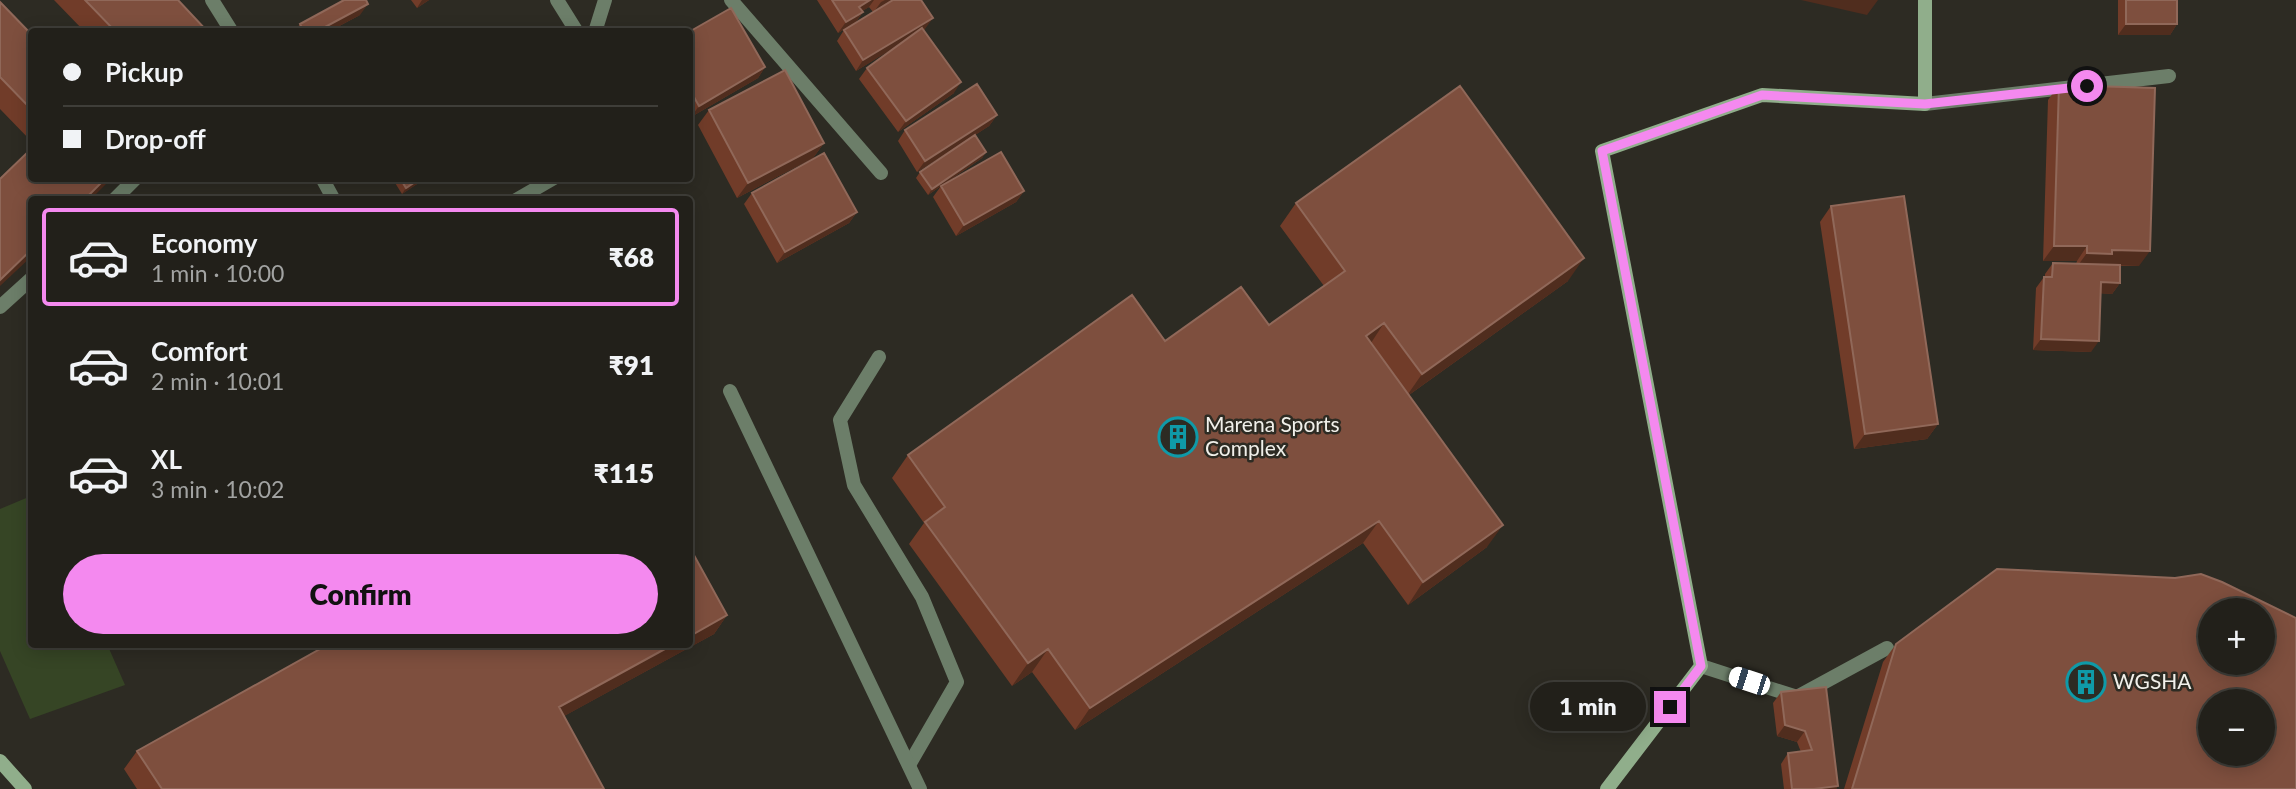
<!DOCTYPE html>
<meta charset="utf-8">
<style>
:root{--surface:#22201a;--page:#2a2823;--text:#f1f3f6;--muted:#a2a3a2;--line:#3f3e39;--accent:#f489ef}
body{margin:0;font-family:Lato,sans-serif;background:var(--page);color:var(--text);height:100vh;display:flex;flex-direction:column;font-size:26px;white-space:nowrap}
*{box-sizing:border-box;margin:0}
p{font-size:23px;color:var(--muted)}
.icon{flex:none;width:38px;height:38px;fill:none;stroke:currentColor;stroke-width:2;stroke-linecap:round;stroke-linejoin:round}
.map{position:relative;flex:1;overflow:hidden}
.side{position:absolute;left:28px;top:196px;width:665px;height:452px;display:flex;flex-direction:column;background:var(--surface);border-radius:7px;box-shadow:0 4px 18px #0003,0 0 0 2px var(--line)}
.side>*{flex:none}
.banner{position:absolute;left:28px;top:28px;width:665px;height:154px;border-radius:7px;box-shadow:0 4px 18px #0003,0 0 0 2px var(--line);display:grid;align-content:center;height:154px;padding:0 35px;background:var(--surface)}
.fabs{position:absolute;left:2198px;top:598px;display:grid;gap:14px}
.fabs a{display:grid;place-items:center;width:77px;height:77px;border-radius:50%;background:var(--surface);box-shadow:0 4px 18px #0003,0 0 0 2px var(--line);font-size:35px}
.end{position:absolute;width:32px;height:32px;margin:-16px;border:9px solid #f489ef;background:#111;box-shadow:0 0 0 4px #111}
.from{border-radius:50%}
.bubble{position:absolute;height:49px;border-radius:24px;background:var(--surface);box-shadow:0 4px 18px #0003,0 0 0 2px var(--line);font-size:23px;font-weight:800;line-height:49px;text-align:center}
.car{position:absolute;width:21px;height:42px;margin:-21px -10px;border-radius:9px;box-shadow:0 0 5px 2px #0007;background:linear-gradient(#fff 24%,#345 0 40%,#fff 0 76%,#345 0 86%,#fff 0)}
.banner b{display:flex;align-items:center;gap:24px;height:66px;font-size:26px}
.banner b+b{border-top:2px solid var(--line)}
.banner i{width:18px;height:18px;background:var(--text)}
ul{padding:12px 0 0;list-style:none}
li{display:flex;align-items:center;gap:21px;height:98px;margin:0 14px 10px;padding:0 21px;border:4px solid transparent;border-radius:7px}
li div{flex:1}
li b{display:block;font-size:26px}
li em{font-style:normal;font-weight:800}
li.active{border-color:var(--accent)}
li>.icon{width:63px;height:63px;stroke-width:1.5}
.cta{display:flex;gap:14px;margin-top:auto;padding:14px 35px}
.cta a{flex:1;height:80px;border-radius:42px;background:var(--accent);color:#111;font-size:28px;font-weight:800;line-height:80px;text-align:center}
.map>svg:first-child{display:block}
.green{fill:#364525}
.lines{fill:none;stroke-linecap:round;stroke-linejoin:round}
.lane{stroke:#6c7e69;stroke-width:14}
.street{stroke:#6c7e69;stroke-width:14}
.secondary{stroke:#90ae8b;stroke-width:14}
.wall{fill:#713c29}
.shaded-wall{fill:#502d1e}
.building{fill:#7e4f3e;stroke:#906859;stroke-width:2;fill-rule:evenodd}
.route{stroke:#f489ef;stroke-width:9}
.labels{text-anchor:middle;stroke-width:5;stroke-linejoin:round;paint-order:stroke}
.poi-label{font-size:21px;fill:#f1f0ea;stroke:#2d2b23;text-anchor:start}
</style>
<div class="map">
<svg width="2296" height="789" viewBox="0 0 2296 789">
<rect width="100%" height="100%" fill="#2d2b23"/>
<path class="green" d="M31 496 32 644H107L125 685 30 719 0 651V509Z"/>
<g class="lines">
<path class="lane" d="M879 357 840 420 854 485 922 597 957 682 909 765"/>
<path class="street" d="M212 0 232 32
M557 0 577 32
M731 0 881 173
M595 32 605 0
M1925 104 2169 76
M322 178 334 200
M114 200 136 178
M516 200 554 178
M0 307 32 278
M730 391 920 789
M1701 666 1797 697 1887 648"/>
<path class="secondary" d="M0 761 25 789
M1607 789 1701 666 1602 151 1762 95 1925 104V0"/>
</g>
<path class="wall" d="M54 0H178L208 32H85Z
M411 0H429L417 8Z
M817 0H921L925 29 924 30 954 93 898 132 859 79 867 68 898 45 856 71 837 41 844 30 873 12 869 7 862 11 863 12 855 23 838 33Z
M2118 0H2177V24L2170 35H2118Z
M0 2 32 35V142L0 109Z
M360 15 328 32H294L300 24Z
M689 32 765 67 758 78 691 117 690 114Z
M2059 85 2139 266H2120V283L2112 294 2100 293 2091 352 2033 350 2036 288 2044 277H2045V274L2053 263 2076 264 2077 261H2043L2048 100Z
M709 110 824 143 813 158 737 198 698 125Z
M997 115 989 126 917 172 898 141 905 130Z
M986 152 982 158 928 195 916 178 920 172Z
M392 178H426L402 194Z
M941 186 1024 191 1016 202 956 236 933 197Z
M752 193 857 212 849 223 777 263 744 204Z
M1296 203 1568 281 1409 395 1487 547 1408 605 1363 543 1075 730 1032 672 1012 686 909 544 924 523 892 478 908 455 1165 341 1269 325 1324 286 1280 226Z
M1831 206 1938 424 1927 439 1854 449 1820 222Z
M727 615 714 634 564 716 604 789H137L124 769 137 751Z
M1896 644 2296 789H1844L1883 662Z
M1781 692 1838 786 1836 789H1784L1781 764 1788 753 1801 752 1797 742 1777 736 1773 703Z"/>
<path class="shaded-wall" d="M422 0H429L417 8Z
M870 0H874L869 7 851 18 859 7Z
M885 0H895L873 13 881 2Z
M1801 0H1878L1867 15Z
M368 4 360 15 328 32H321L325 27Z
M863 12 855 23 838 33 846 22Z
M933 18 925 29 856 71 863 60Z
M2126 24H2177L2170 35H2118Z
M765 67 758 78 691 117 699 106Z
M961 82 954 93 898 132 906 121Z
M997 115 989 126 917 172 925 161Z
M824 143 813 158 737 198 748 183Z
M986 152 982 158 928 195 932 189Z
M106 178H112L90 200H84Z
M421 178H426L402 194 406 188Z
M1024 191 1016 202 956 236 964 225Z
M857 212 849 223 777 263 785 252Z
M2054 246H2087L2077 261H2043Z
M32 249V256L0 286V280Z
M2112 250 2150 251 2139 266 2104 265 2076 268 2087 253Z
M1584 258 1568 281 1406 397 1422 374Z
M2101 282 2120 283 2112 294 2093 293Z
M1384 323 1369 346 1366 336Z
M2041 339 2099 341 2091 352 2033 350Z
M1938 424 1927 439 1854 449 1865 434Z
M1379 521 1363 543 1075 730 1090 708Z
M1503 525 1487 547 1408 605 1423 582Z
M727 615 714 634 546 726 559 707 674 644H690V636Z
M1048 649 1032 672 1012 686 1028 663Z
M1785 725 1805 731 1797 742 1777 736Z
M1838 786 1836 789H1814Z"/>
<path class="building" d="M85 0H178L208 32H116Z
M344 0H366L368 4 325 27 327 32H304L300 24Z
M832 0H870L859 7 863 12 846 22Z
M893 0H921L933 18 863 60 844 30Z
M2126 0H2177V24H2126Z
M0 2 32 35V110L0 77Z
M731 8 765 67 699 106 690 90 689 32Z
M922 28 961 82 906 121 867 68Z
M785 70 824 143 748 183 709 110Z
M977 84 997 115 925 161 905 130Z
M2059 85 2155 88 2150 251 2112 250V254L2087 253V246H2054Z
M1460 86 1584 258 1422 374 1384 323 1366 336 1503 525 1423 582 1379 521 1090 708 1048 649 1028 663 925 522 945 507 908 455 1132 295 1165 341 1241 287 1269 325 1345 271 1296 203Z
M975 135 986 152 932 189 920 172Z
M32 148V178H106L84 200H32V249L0 280V179Z
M1001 152 1024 191 964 225 941 186Z
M824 153 857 212 785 252 752 193Z
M400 178H421L406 188Z
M1904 196 1938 424 1865 434 1831 206Z
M2053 263 2120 265V283L2101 282 2099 341 2041 339 2044 277H2052Z
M690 548 727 615 690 636Z
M1997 569 2175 578 2201 574 2222 582 2296 618V789H1852L1896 644ZM2210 611H2263V663H2210ZM2210 702H2263V754H2210Z
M329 644H674L559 707 604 789H162L137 751Z
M1826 687 1838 786 1814 789H1792L1788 753 1812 750 1805 731 1785 725 1781 692Z"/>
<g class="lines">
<path class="route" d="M1670 707 1701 666 1602 151 1762 95 1925 104 2087 86"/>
</g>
<defs>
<g id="building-ring" transform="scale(2.0125)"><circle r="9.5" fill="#2d2b23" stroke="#0f9aa8" stroke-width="1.5"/><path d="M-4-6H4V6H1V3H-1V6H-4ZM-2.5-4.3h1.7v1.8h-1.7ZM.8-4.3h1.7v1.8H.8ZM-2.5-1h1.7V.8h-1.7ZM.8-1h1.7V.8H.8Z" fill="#0f9aa8"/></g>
</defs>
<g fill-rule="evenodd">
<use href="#building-ring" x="1178" y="437"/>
<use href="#building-ring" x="2086" y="682"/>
</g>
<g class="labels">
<g class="poi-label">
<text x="1205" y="432">Marena Sports<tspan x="1205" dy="24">Complex</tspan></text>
<text x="2113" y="689">WGSHA</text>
</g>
</g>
</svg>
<div class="fabs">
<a>+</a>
<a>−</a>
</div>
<i class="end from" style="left:2087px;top:86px"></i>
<i class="end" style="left:1670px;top:707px"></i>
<div class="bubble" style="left:1530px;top:682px;width:116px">1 min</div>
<i class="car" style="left:1749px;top:681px;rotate:288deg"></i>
<div class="banner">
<b><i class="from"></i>Pickup</b>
<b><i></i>Drop-off</b>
</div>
<section class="side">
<ul>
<li class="active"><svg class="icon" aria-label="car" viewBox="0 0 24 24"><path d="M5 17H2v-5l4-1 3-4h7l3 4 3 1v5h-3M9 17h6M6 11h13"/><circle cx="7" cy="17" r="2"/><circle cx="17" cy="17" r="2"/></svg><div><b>Economy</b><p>1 min · 10:00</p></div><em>₹68</em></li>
<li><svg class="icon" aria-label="car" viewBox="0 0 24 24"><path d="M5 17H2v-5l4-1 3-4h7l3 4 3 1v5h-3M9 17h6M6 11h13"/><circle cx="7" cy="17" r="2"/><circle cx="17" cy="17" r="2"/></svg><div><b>Comfort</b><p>2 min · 10:01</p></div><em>₹91</em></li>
<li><svg class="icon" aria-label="car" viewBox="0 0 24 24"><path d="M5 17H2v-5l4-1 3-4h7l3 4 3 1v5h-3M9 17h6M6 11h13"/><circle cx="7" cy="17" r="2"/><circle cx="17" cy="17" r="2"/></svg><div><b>XL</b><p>3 min · 10:02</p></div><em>₹115</em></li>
</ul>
<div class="cta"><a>Confirm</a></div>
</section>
</div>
